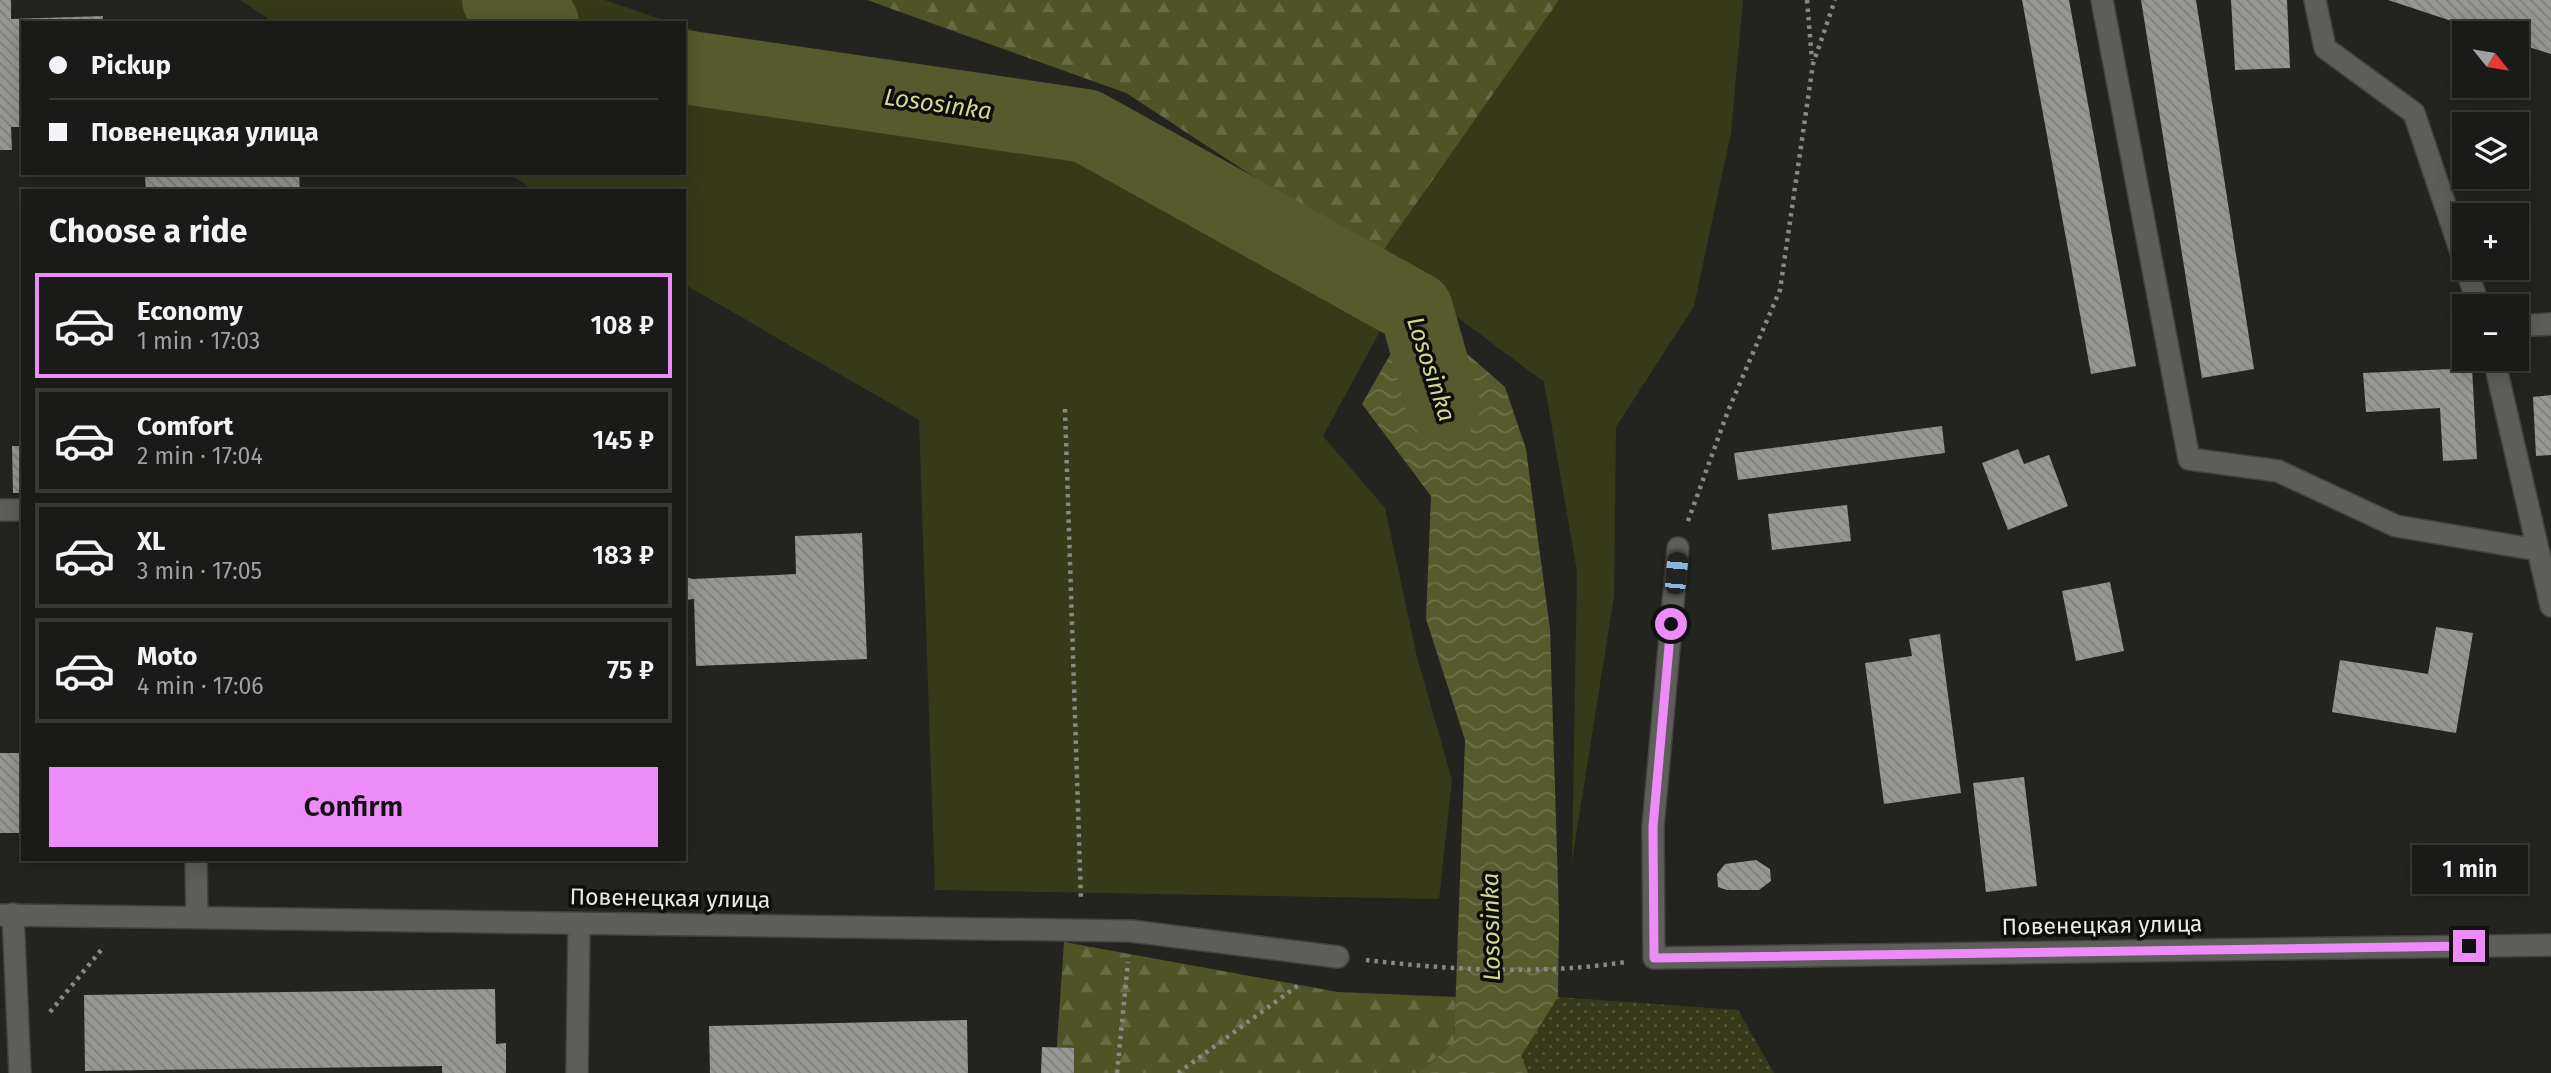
<!DOCTYPE html>
<meta charset="utf-8">
<style>
:root{--surface:#1a1b18;--page:#232421;--text:#f1f3f6;--muted:#9fa1a2;--line:#383937;--accent:#ed8cf9}
body{margin:0;font-family:"Fira Sans",sans-serif;background:var(--page);color:var(--text);height:100vh;display:flex;flex-direction:column;font-size:26px;white-space:nowrap}
*{box-sizing:border-box;margin:0}
p{font-size:23px;color:var(--muted)}
.icon{flex:none;width:38px;height:38px;fill:none;stroke:currentColor;stroke-width:2;stroke-linecap:round;stroke-linejoin:round}
.map{position:relative;flex:1;overflow:hidden}
.details{position:absolute;left:21px;top:189px;width:665px;height:672px;display:flex;flex-direction:column;background:var(--surface);border-radius:0px;box-shadow:0 4px 18px #0003,0 0 0 2px var(--line)}
.details>*{flex:none}
.banner{position:absolute;left:21px;top:21px;width:665px;height:154px;border-radius:0px;box-shadow:0 4px 18px #0003,0 0 0 2px var(--line);display:grid;align-content:center;height:154px;padding:0 28px;background:var(--surface)}
.needle{width:46px;rotate:120deg}
.tools{position:absolute;left:2452px;top:21px;display:grid;gap:14px}
.tools a{display:grid;place-items:center;width:77px;height:77px;border-radius:0px;background:var(--surface);box-shadow:0 4px 18px #0003,0 0 0 2px var(--line);font-size:35px}
.end{position:absolute;width:32px;height:32px;margin:-16px;border:9px solid #ed8cf9;background:#111;box-shadow:0 0 0 4px #111}
.from{border-radius:50%}
.bubble{position:absolute;height:49px;border-radius:0px;background:var(--surface);box-shadow:0 4px 18px #0003,0 0 0 2px var(--line);font-size:23px;font-weight:600;line-height:49px;text-align:center}
.car{position:absolute;width:21px;height:42px;margin:-21px -10px;border-radius:9px;box-shadow:0 0 5px 2px #0007;background:linear-gradient(#222 24%,#8ab4d8 0 40%,#222 0 76%,#8ab4d8 0 86%,#222 0)}
.banner b{display:flex;align-items:center;gap:24px;height:66px;font-size:26px}
.banner b+b{border-top:2px solid var(--line)}
.banner i{width:18px;height:18px;background:var(--text)}
ul{padding:0;list-style:none}
li{display:flex;align-items:center;gap:21px;height:105px;margin:0 14px 10px;padding:0 14px;border:4px solid var(--line);border-radius:0px}
li div{flex:1}
li b{display:block;font-size:26px}
li em{font-style:normal;font-weight:600}
li.active{border-color:var(--accent)}
li>.icon{width:63px;height:63px;stroke-width:1.5}
h2{padding:0 28px;font-size:32px;line-height:84px}
.button{display:flex;gap:14px;margin-top:auto;padding:14px 28px}
.button a{flex:1;height:80px;border-radius:0px;background:var(--accent);color:#111;font-size:28px;font-weight:600;line-height:80px;text-align:center}
.map>svg:first-child{display:block}
.grass{fill:#373a19}
.forest{fill:url(#forest-firs)}
.park{fill:url(#park-dots)}
.water{fill:url(#water-waves)}
.lines{fill:none;stroke-linecap:round;stroke-linejoin:round}
.river{stroke:#565a2c;stroke-width:74}
.building{fill:url(#building-back-hatch)}
.minor-casing{stroke:#42423f;stroke-width:24}
.path{stroke:#888986;stroke-width:4.5;stroke-dasharray:3.5 5;stroke-linecap:butt}
.minor{stroke:#5d5d59;stroke-width:21}
.route{stroke:#ed8cf9;stroke-width:9}
.labels{text-anchor:middle;stroke-width:7;stroke-linejoin:round;paint-order:stroke}
.street-label{font-size:23px;fill:#e8e8e6;stroke:#0d0d0b}
.water-label{font-size:24px;font-style:italic;fill:#d2d98e;stroke:#0d0d0b}
</style>
<div class="map">
<svg width="2551" height="1073" viewBox="0 0 2551 1073">
<defs>
<pattern id="forest-firs" width="22" height="20" patternUnits="userSpaceOnUse" patternTransform="scale(1.75)"><rect width="22" height="20" fill="#4f5325"/><path d="M5 1l3.5 6h-7zM16 11l3.5 6h-7z" fill="#686c45"/></pattern>
<pattern id="park-dots" width="8" height="8" patternUnits="userSpaceOnUse" patternTransform="scale(1.75)"><rect width="8" height="8" fill="#373a19"/><path d="M2 2h.1M6 6h.1" fill="none" stroke="#54563a" stroke-width="1.8" stroke-linecap="round"/></pattern>
<pattern id="water-waves" width="16" height="10" patternUnits="userSpaceOnUse" patternTransform="scale(1.75)"><rect width="16" height="10" fill="#565a2c"/><path d="M0 5q4-4 8 0t8 0" fill="none" stroke="#6e724b"/></pattern>
<pattern id="building-back-hatch" width="6" height="6" patternUnits="userSpaceOnUse" patternTransform="scale(1.75)"><rect width="6" height="6" fill="#969692"/><path d="M-1 5l2 2M0 0l6 6M5-1l2 2" fill="none" stroke="#7e7e7b"/></pattern>
</defs>
<rect width="100%" height="100%" fill="#232420"/>
<path class="grass" d="M240 0H605L672 23H275Z
M1559 0H1743L1731 133 1694 306 1616 427 1614 596 1572 861 1577 571 1544 382 1378 258Z
M684 27 1073 157 1385 322 1323 436 1385 508 1417 657 1452 780 1439 899 935 890 919 420 684 284V191H535L508 173H684Z"/>
<path class="forest" d="M867 0H1559L1378 258 1126 93Z
M1064 942 1338 992 1456 997 1454 1042 1418 1073H1055Z"/>
<path class="park" d="M1558 997 1738 1010 1774 1073H1528L1520 1056Z"/>
<path class="water" d="M1416 309 1505 387 1526 449 1550 629 1559 916 1558 997 1521 1056 1528 1073H1418L1454 1042 1465 740 1426 619 1431 496 1362 404Z"/>
<g class="lines">
<path class="river" d="M499 0 542 23
M684 67 1086 126 1416 309 1443 405"/>
</g>
<path class="building" d="M0 0H11V19L103 16V23H23V127H11L12 150H0Z
M2022 0H2069L2136 366 2091 374Z
M2141 0H2196L2254 369 2202 378Z
M2231 0H2287L2290 68 2235 70Z
M2388 0H2551V54L2516 43V33H2488Z
M191 173H299L300 191H146L145 176Z
M2472 368 2477 459 2443 461 2440 408 2366 412 2363 373Z
M2551 395V455L2536 456 2533 397Z
M1942 426 1945 453 1738 480 1734 453Z
M12 446H23V493H13Z
M2018 449 2024 464 2049 455 2068 506 2008 530 1982 463Z
M1847 505 1851 541 1772 550 1768 514Z
M862 533 867 659 696 666 694 599 684 600V577L693 579 796 574 795 536Z
M2110 582 2124 651 2076 661 2062 591Z
M2436 627 2473 633 2456 733 2332 712 2340 660 2428 674Z
M1940 634 1961 793 1884 804 1865 663 1912 656 1909 639Z
M0 753H23V833H0Z
M2024 777 2037 886 1986 892 1973 783Z
M1756 860 1770 869 1771 881 1759 890H1727L1718 887 1717 874 1725 864Z
M495 989 496 1044 506 1043V1073H442V1066L85 1071 84 995Z
M967 1020 968 1073H710L709 1026Z
M1042 1047 1074 1048V1073H1041Z"/>
<g class="lines">
<g class="minor-casing">
<path id="minor" d="M2102 0 2189 459 2278 471 2396 526 2538 550
M2315 0 2325 48 2414 113 2464 261
M2466 268 2479 306
M2516 326 2551 324
M2494 359 2551 606
M0 510H23
M1678 548 1653 827 1654 958 2551 945
M196 859 197 917
M13 914 20 1073
M0 915 1131 931 1338 957
M577 1073 579 923"/>
</g>
<path class="path" d="M1807 0 1812 60
M1065 409 1081 901
M1688 521 1728 411 1780 290 1813 64 1835 0
M1366 960C1452 970 1540 975 1626 962
M50 1012 102 949
M1117 1073 1128 962
M1178 1073 1300 984"/>
<use href="#minor" class="minor"/>
</g>
<g class="lines">
<path class="route" d="M1671 624 1653 827 1654 958 2469 946"/>
</g>
<g class="labels">
<g class="street-label">
<text transform="translate(670 898) rotate(1)" y="8">Повенецкая улица</text>
<text transform="translate(2102 925) rotate(-1)" y="8">Повенецкая улица</text>
</g>
<g class="water-label">
<text transform="translate(938 104) rotate(8)" y="8">Lososinka</text>
<text transform="translate(1431 369) rotate(72)" y="8">Lososinka</text>
<text transform="translate(1491 927) rotate(-91)" y="8">Lososinka</text>
</g>
</g>
</svg>
<div class="tools">
<a><svg class="needle" viewBox="-14 -14 28 28"><path d="M0-13l5 13h-10z" fill="#e53935"/><path d="M0 13l5-13h-10z" fill="#9fa1a2"/></svg></a>
<a><svg class="icon" aria-label="layers" viewBox="0 0 24 24"><path d="M12 4l9 5-9 5-9-5zM3 14l9 5 9-5"/></svg></a>
<a>+</a>
<a>−</a>
</div>
<i class="end from" style="left:1671px;top:624px"></i>
<i class="end" style="left:2469px;top:946px"></i>
<div class="bubble" style="left:2412px;top:845px;width:116px">1 min</div>
<i class="car" style="left:1676px;top:573px;rotate:5deg"></i>
<div class="banner">
<b><i class="from"></i>Pickup</b>
<b><i></i>Повенецкая улица</b>
</div>
<section class="details">
<h2>Choose a ride</h2>
<ul>
<li class="active"><svg class="icon" aria-label="car" viewBox="0 0 24 24"><path d="M5 17H2v-5l4-1 3-4h7l3 4 3 1v5h-3M9 17h6M6 11h13"/><circle cx="7" cy="17" r="2"/><circle cx="17" cy="17" r="2"/></svg><div><b>Economy</b><p>1 min · 17:03</p></div><em>108 ₽</em></li>
<li><svg class="icon" aria-label="car" viewBox="0 0 24 24"><path d="M5 17H2v-5l4-1 3-4h7l3 4 3 1v5h-3M9 17h6M6 11h13"/><circle cx="7" cy="17" r="2"/><circle cx="17" cy="17" r="2"/></svg><div><b>Comfort</b><p>2 min · 17:04</p></div><em>145 ₽</em></li>
<li><svg class="icon" aria-label="car" viewBox="0 0 24 24"><path d="M5 17H2v-5l4-1 3-4h7l3 4 3 1v5h-3M9 17h6M6 11h13"/><circle cx="7" cy="17" r="2"/><circle cx="17" cy="17" r="2"/></svg><div><b>XL</b><p>3 min · 17:05</p></div><em>183 ₽</em></li>
<li><svg class="icon" aria-label="car" viewBox="0 0 24 24"><path d="M5 17H2v-5l4-1 3-4h7l3 4 3 1v5h-3M9 17h6M6 11h13"/><circle cx="7" cy="17" r="2"/><circle cx="17" cy="17" r="2"/></svg><div><b>Moto</b><p>4 min · 17:06</p></div><em>75 ₽</em></li>
</ul>
<div class="button"><a>Confirm</a></div>
</section>
</div>
